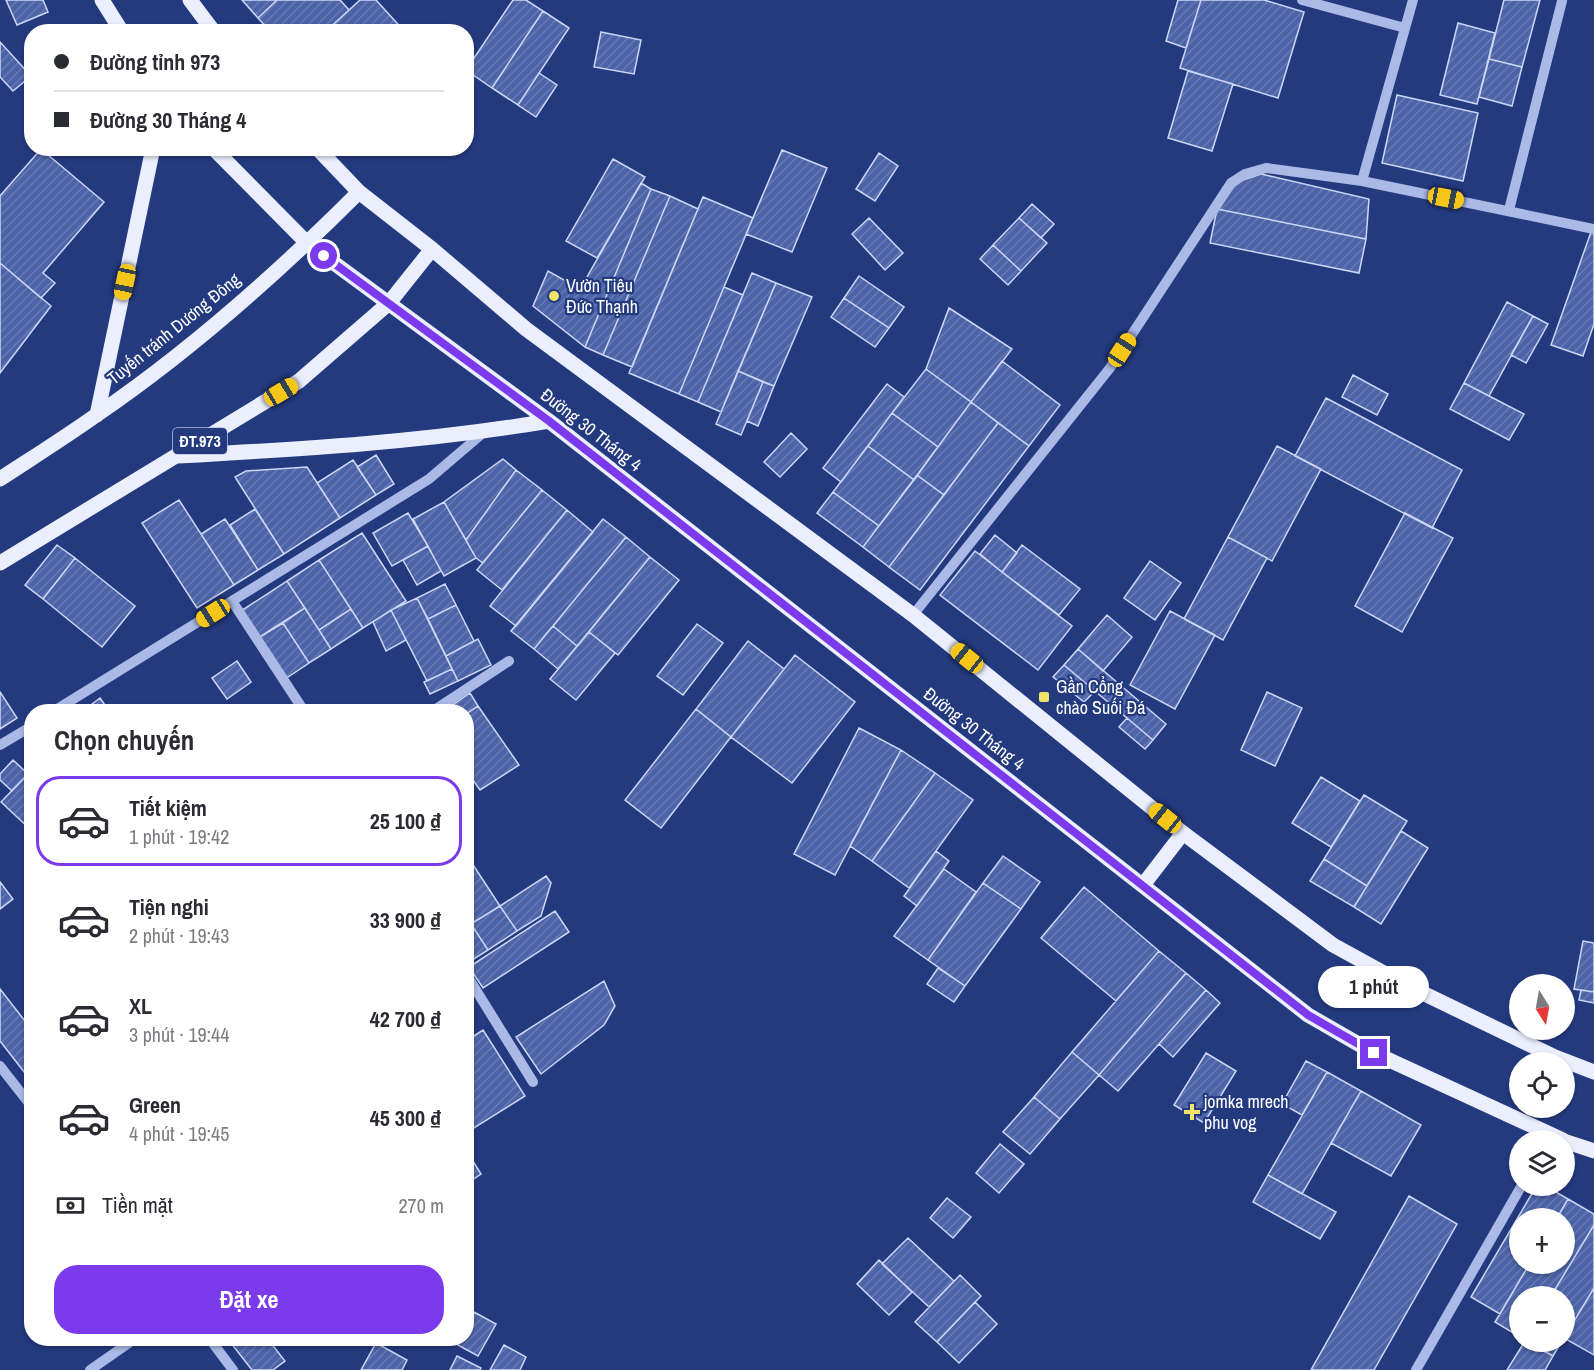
<!DOCTYPE html>
<html lang="vi">
<meta charset="utf-8">
<style>
:root{--surface:#fff;--page:#f2f2f3;--text:#2b2b33;--muted:#7c7c81;--line:#e1e1e2;--accent:#7c3aed}
body{margin:0;font-family:"Archivo Narrow",sans-serif;background:var(--page);color:var(--text);height:100vh;display:flex;flex-direction:column;font-size:22px;white-space:nowrap}
*{box-sizing:border-box;margin:0}
p{font-size:20px;color:var(--muted)}
.icon{flex:none;width:33px;height:33px;fill:none;stroke:currentColor;stroke-width:2;stroke-linecap:round;stroke-linejoin:round}
.map{position:relative;flex:1;overflow:hidden}
.details{position:absolute;left:24px;top:704px;width:450px;height:642px;display:flex;flex-direction:column;background:var(--surface);border-radius:24px;box-shadow:0 2px 4px #0004}
.details>*{flex:none}
.top-card{position:absolute;left:24px;top:24px;width:450px;height:132px;border-radius:24px;box-shadow:0 2px 4px #0004;display:grid;align-content:center;height:132px;padding:0 30px;background:var(--surface)}
.needle{width:39px;rotate:169deg}
.tools{position:absolute;left:1509px;top:974px;display:grid;gap:12px}
.tools a{display:grid;place-items:center;width:66px;height:66px;border-radius:50%;background:var(--surface);box-shadow:0 2px 4px #0004;font-size:30px}
.end{position:absolute;width:27px;height:27px;margin:-14px;border:8px solid #7c3aed;background:#fff;box-shadow:0 0 0 3px #fff}
.from{border-radius:50%}
.bubble{position:absolute;height:42px;border-radius:21px;background:var(--surface);box-shadow:0 2px 4px #0004;font-size:20px;font-weight:700;line-height:42px;text-align:center}
.car{position:absolute;width:18px;height:36px;margin:-18px -9px;border-radius:8px;box-shadow:0 0 4px 2px #0007;background:linear-gradient(#f5c518 24%,#345 0 40%,#f5c518 0 76%,#345 0 86%,#f5c518 0)}
.top-card b{display:flex;align-items:center;gap:21px;height:57px;font-size:22px}
.top-card b+b{border-top:2px solid var(--line)}
.top-card i{width:15px;height:15px;background:var(--text)}
ul{padding:0;list-style:none}
li{display:flex;align-items:center;gap:18px;height:90px;margin:0 12px 9px;padding:0 18px;border:3px solid transparent;border-radius:24px}
li div{flex:1}
li b{display:block;font-size:22px}
li em{font-style:normal;font-weight:700}
li.active{border-color:var(--accent)}
li>.icon{width:54px;height:54px;stroke-width:1.5}
h2{padding:0 30px;font-size:27px;line-height:72px}
.pay{display:flex;align-items:center;gap:15px;height:66px;padding:0 30px;font-size:22px}
.pay p{margin-inline-start:auto}
.button{display:flex;gap:12px;margin-top:auto;padding:12px 30px}
.button a{flex:1;height:69px;border-radius:24px;background:var(--accent);color:#fff;font-size:24px;font-weight:700;line-height:69px;text-align:center}
.map>svg:first-child{display:block}
.building{fill:url(#building-hatch);stroke:#cdd7f5;stroke-width:1.5}
.lines{fill:none;stroke-linecap:round;stroke-linejoin:round}
.minor{stroke:#aab9e6;stroke-width:10}
.major{stroke:#ebeefd;stroke-width:15}
.route{stroke:#7c3aed;stroke-width:8}
.poi-dot{fill:#f0e46d;stroke:#243a7f;stroke-width:2}
.labels{text-anchor:middle;stroke-width:4.5;stroke-linejoin:round;paint-order:stroke}
.shield{fill:#243a7f;stroke:#bdc4d9;stroke-width:1.5}
.shield-label{font-size:16px;font-weight:bold;fill:#fff}
.poi-label{font-size:18px;fill:#fff;stroke:#243a7f;text-anchor:start}
.street-label{font-size:18px;fill:#fff;stroke:#243a7f}
</style>
<div class="map">
<svg width="1594" height="1370" viewBox="0 0 1594 1370">
<defs>
<pattern id="building-hatch" width="6" height="6" patternUnits="userSpaceOnUse" patternTransform="scale(1.5)"><rect width="6" height="6" fill="#4c63a7"/><path d="M-1 1l2-2M0 6l6-6M5 7l2-2" fill="none" stroke="#677ab4"/></pattern>
</defs>
<rect width="100%" height="100%" fill="#243a7f"/>
<path class="building" d="M6 0H43L48 12 17 25Z
M242 0H277L258 18Z
M277 0H340L349 10 325 32H271L258 18Z
M360 0H376L405 32H325Z
M513 0H526L543 11 492 88 466 70Z
M1178 0H1201L1186 48 1166 41Z
M1201 0H1264L1304 12 1278 98 1180 68Z
M1504 0H1540L1522 67 1489 59Z
M543 11 569 28 518 105 492 88Z
M1458 23 1495 33 1477 104 1440 95Z
M601 32 641 40 634 74 594 67Z
M0 42 31 76 13 91 0 77Z
M1489 59 1522 67 1512 106 1479 97Z
M1188 71 1233 84 1212 151 1168 138Z
M539 73 557 85 536 117 518 105Z
M1397 95 1478 113 1463 181 1382 163Z
M41 149 104 202 43 273 55 283 41 298 0 263V196Z
M782 150 827 168 792 252 746 234Z
M879 153 898 166 875 201 856 189Z
M613 159 645 177 597 258 566 241Z
M1261 174 1369 199 1366 239 1217 209 1237 182Z
M641 183 651 189 585 347 533 306 548 271 580 289Z
M651 189 670 196 603 355 585 347Z
M670 196 698 209 632 367 603 355Z
M703 197 753 218 679 394 629 373Z
M1032 204 1054 224 1041 238 1019 218Z
M1217 209 1366 239 1359 273 1210 243Z
M869 218 903 253 885 270 852 234Z
M1019 218 1047 243 1021 271 993 245Z
M1591 232 1594 233V324L1583 356 1551 345Z
M993 245 1021 271 1008 285 980 259Z
M0 263 51 306 0 373Z
M752 273 776 283 721 412 698 402Z
M859 276 904 307 889 328 844 298Z
M776 283 812 297 774 386 738 371Z
M724 287 743 295 698 402 679 394Z
M844 298 889 328 875 347 831 317Z
M1507 302 1533 316 1489 396 1464 383Z
M949 308 1012 349 971 402 926 369Z
M1533 316 1548 324 1526 363 1511 355Z
M1002 361 1060 405 1029 446 971 402Z
M926 369 971 402 938 447 892 413Z
M738 371 763 382 741 435 716 424Z
M1353 375 1388 394 1377 415 1342 397Z
M763 382 774 386 758 426 747 421Z
M1464 383 1524 414 1509 440 1450 409Z
M887 384 904 397 841 482 823 468Z
M1326 398 1462 470 1432 528 1295 456Z
M971 402 998 423 944 495 917 475Z
M892 413 938 447 914 480 868 446Z
M998 423 1029 446 920 590 889 567Z
M791 433 807 449 780 477 764 462Z
M868 446 914 480 879 526 833 492Z
M1277 446 1321 469 1272 561 1228 537Z
M376 455 394 484 376 495 357 467Z
M503 459 516 470 466 540 444 502Z
M353 460 376 495 340 518 317 483Z
M307 467 340 518 284 554 235 477 246 471Z
M516 470 542 490 483 563 476 558 466 540Z
M917 475 944 495 889 567 863 547Z
M542 490 567 510 502 590 477 570Z
M833 492 879 526 863 547 817 513Z
M179 500 234 585 197 608 142 523Z
M444 502 476 558 444 576 413 519Z
M255 509 284 554 258 570 230 525Z
M567 510 593 532 516 626 490 606Z
M408 513 428 546 392 566 373 533Z
M1405 513 1453 538 1402 632 1355 606Z
M225 519 258 570 234 585 201 534Z
M603 519 626 537 534 649 511 631Z
M362 533 406 601 363 628 319 560Z
M995 535 1017 553 1002 572 980 554Z
M626 537 650 557 577 646 553 626Z
M1228 537 1267 558 1223 640 1184 619Z
M57 545 75 558 43 599 25 585Z
M1022 545 1080 589 1059 615 1002 572Z
M428 546 441 571 417 585 403 560Z
M975 551 1072 626 1038 670 940 595Z
M650 557 679 580 618 655 589 632Z
M75 558 135 606 102 647 43 599Z
M319 560 351 609 319 630 287 581Z
M1150 561 1181 583 1155 620 1124 598Z
M287 581 305 608 258 638 241 611Z
M445 584 456 605 428 619 417 598Z
M417 598 452 669 427 681 391 610Z
M456 605 474 641 446 656 428 619Z
M305 608 331 649 309 663 283 623Z
M351 609 363 628 331 649 319 630Z
M391 610 406 640 386 651 373 622Z
M1170 611 1215 635 1175 709 1130 685Z
M1107 615 1132 637 1103 671 1078 649Z
M283 623 309 663 285 679 258 638Z
M697 624 723 643 683 695 657 676Z
M553 626 577 646 558 669 534 649Z
M589 632 615 653 576 700 550 679Z
M478 639 491 665 458 681 446 656Z
M748 641 784 669 731 737 696 709Z
M1078 649 1166 724 1153 740 1064 665Z
M795 655 855 702 792 783 731 737Z
M237 661 251 682 227 699 212 678Z
M1064 665 1095 691 1084 702 1053 677Z
M452 669 458 681 430 694 424 682Z
M0 692 17 718 0 729Z
M1267 692 1302 708 1275 766 1241 750Z
M470 693 478 706 466 714V711H444Z
M100 698 109 711H83Z
M478 706 519 765 480 790 466 770V714Z
M696 709 731 737 661 828 625 800Z
M1127 718 1153 740 1145 749 1119 727Z
M859 728 901 750 835 875 794 854Z
M901 750 935 773 872 861 850 846Z
M13 760 28 774 12 791 0 780V774Z
M935 773 973 800 909 888 872 861Z
M28 774 32 777V831L1 802Z
M1321 777 1360 801 1331 847 1292 823Z
M1364 795 1407 821 1367 886 1324 859Z
M1401 831 1428 848 1381 924 1354 907Z
M936 851 949 861 917 906 904 896Z
M466 854 500 906 466 927Z
M1003 856 1040 882 1021 909 983 883Z
M1324 859 1367 886 1354 907 1310 881Z
M944 869 976 892 928 960 894 936Z
M546 876 551 883 541 916 517 931 500 906Z
M0 882 13 899 0 909Z
M983 883 1021 909 965 986 928 960Z
M1084 887 1159 951 1116 1001 1041 938Z
M500 906 517 931 488 950 471 924Z
M555 911 569 932 483 988 469 967Z
M471 924 488 950 466 964V927Z
M1583 941 1594 943V992L1574 989Z
M1159 951 1186 973 1099 1075 1072 1052Z
M938 968 965 986 954 1002 927 984Z
M1186 973 1206 990 1118 1091 1099 1075Z
M604 981 615 1006 604 1025 541 1074 516 1037Z
M0 989 32 1030V1082L0 1041Z
M1206 990 1220 1003 1173 1057 1159 1044Z
M1581 990 1594 992V1003L1579 1000Z
M483 1030 525 1096 466 1133V1041Z
M1072 1052 1099 1075 1060 1119 1034 1097Z
M1206 1053 1236 1071 1204 1123 1174 1105Z
M1306 1061 1327 1072 1302 1115 1282 1104Z
M1327 1072 1361 1091 1302 1194 1268 1175Z
M1361 1091 1421 1125 1391 1176 1331 1143Z
M1034 1097 1060 1119 1030 1154 1003 1132Z
M1000 1144 1024 1164 999 1193 976 1173Z
M466 1150 481 1174 466 1184Z
M1268 1175 1336 1212 1320 1239 1253 1202Z
M1537 1185H1544L1568 1199 1557 1218H1520V1263H1530L1500 1314 1471 1297Z
M1409 1196 1457 1224 1374 1370H1311Z
M947 1198 971 1217 953 1238 930 1218Z
M1568 1199 1594 1214V1225L1551 1296H1520V1337L1495 1322 1530 1263H1564V1218H1557Z
M1594 1225V1288L1564 1338V1296H1551Z
M908 1238 954 1281 929 1307 882 1264Z
M879 1260 912 1292 889 1315 857 1284Z
M960 1275 981 1296 937 1342 915 1322Z
M1594 1288V1355L1564 1338Z
M975 1302 997 1324 959 1363 937 1342Z
M474 1312 496 1324 478 1356 456 1344 460 1338H466V1325Z
M227 1338H267L285 1361 273 1370H252Z
M1525 1341 1553 1356 1545 1370H1507Z
M1527 1341H1562L1553 1356Z
M376 1343 407 1360 402 1370H361Z
M504 1345 526 1357 520 1370H490Z
M457 1356 481 1368 480 1370H450Z"/>
<g class="lines">
<path class="minor" d="M1302 0 1405 28
M1362 181 1413 0
M1509 210 1562 1
M232 601 304 711
M913 615 1110 368 1231 183 1245 174 1266 168 1362 181 1594 229
M54 711 429 479 484 432
M433 711 509 661
M0 745 32 726
M466 974 533 1082
M0 1066 32 1107
M209 1338 233 1370
M90 1370 136 1338
M1416 1370 1522 1185"/>
<path class="major" d="M102 0 122 32
M190 0 214 32
M213 148 308 244 549 421 1308 1015 1374 1053 1563 1140
M317 148 359 192 432 249 526 329 913 615 1183 833 1333 945 1404 984 1555 1057 1594 1072
M97 415 153 148
M178 456C302 449 426 442 549 421
M0 479C32 458 64 438 95 416 189 352 279 272 359 192
M0 563 299 381 389 303 432 249
M1143 885 1183 833
M1564 1141 1594 1151"/>
</g>
<g class="lines">
<path class="route" d="M324 256 549 421 1308 1015 1374 1053"/>
</g>
<g class="poi-dot">
<circle cx="554" cy="296" r="6"/>
<rect x="1038" y="691" width="12" height="12" rx="3"/>
<path d="M1189 1103h6v6h6v6h-6v6h-6v-6h-6v-6h6z"/>
</g>
<g class="labels">
<rect class="shield" x="173" y="428" width="54" height="26" rx="4.5"/>
<g class="shield-label">
<text x="200" y="447">ĐT.973</text>
</g>
<g class="poi-label">
<text x="566" y="292">Vườn Tiêu<tspan x="566" dy="21">Đức Thạnh</tspan></text>
<text x="1056" y="693">Gần Cổng<tspan x="1056" dy="21">chào Suối Đá</tspan></text>
<text x="1204" y="1108">jomka mrech<tspan x="1204" dy="21">phu vog</tspan></text>
</g>
<g class="street-label">
<text transform="translate(174 329) rotate(-39)" y="6">Tuyến tránh Dương Đông</text>
<text transform="translate(591 430) rotate(38)" y="6">Đường 30 Tháng 4</text>
<text transform="translate(974 729) rotate(38)" y="6">Đường 30 Tháng 4</text>
</g>
</g>
</svg>
<div class="tools">
<a><svg class="needle" viewBox="-14 -14 28 28"><path d="M0-13l5 13h-10z" fill="#e53935"/><path d="M0 13l5-13h-10z" fill="#7c7c81"/></svg></a>
<a><svg class="icon" aria-label="locate" viewBox="0 0 24 24"><circle cx="12" cy="12" r="6"/><path d="M12 2v4M12 18v4M2 12h4M18 12h4"/></svg></a>
<a><svg class="icon" aria-label="layers" viewBox="0 0 24 24"><path d="M12 4l9 5-9 5-9-5zM3 14l9 5 9-5"/></svg></a>
<a>+</a>
<a>−</a>
</div>
<i class="end from" style="left:324px;top:256px"></i>
<i class="end" style="left:1374px;top:1053px"></i>
<div class="bubble" style="left:1318px;top:966px;width:111px">1 phút</div>
<i class="car" style="left:1446px;top:198px;rotate:101deg"></i>
<i class="car" style="left:125px;top:282px;rotate:192deg"></i>
<i class="car" style="left:1122px;top:350px;rotate:33deg"></i>
<i class="car" style="left:281px;top:392px;rotate:59deg"></i>
<i class="car" style="left:213px;top:613px;rotate:238deg"></i>
<i class="car" style="left:967px;top:658px;rotate:309deg"></i>
<i class="car" style="left:1165px;top:818px;rotate:309deg"></i>
<div class="top-card">
<b><i class="from"></i>Đường tỉnh 973</b>
<b><i></i>Đường 30 Tháng 4</b>
</div>
<section class="details">
<h2>Chọn chuyến</h2>
<ul>
<li class="active"><svg class="icon" aria-label="car" viewBox="0 0 24 24"><path d="M5 17H2v-5l4-1 3-4h7l3 4 3 1v5h-3M9 17h6M6 11h13"/><circle cx="7" cy="17" r="2"/><circle cx="17" cy="17" r="2"/></svg><div><b>Tiết kiệm</b><p>1 phút · 19:42</p></div><em>25 100 ₫</em></li>
<li><svg class="icon" aria-label="car" viewBox="0 0 24 24"><path d="M5 17H2v-5l4-1 3-4h7l3 4 3 1v5h-3M9 17h6M6 11h13"/><circle cx="7" cy="17" r="2"/><circle cx="17" cy="17" r="2"/></svg><div><b>Tiện nghi</b><p>2 phút · 19:43</p></div><em>33 900 ₫</em></li>
<li><svg class="icon" aria-label="car" viewBox="0 0 24 24"><path d="M5 17H2v-5l4-1 3-4h7l3 4 3 1v5h-3M9 17h6M6 11h13"/><circle cx="7" cy="17" r="2"/><circle cx="17" cy="17" r="2"/></svg><div><b>XL</b><p>3 phút · 19:44</p></div><em>42 700 ₫</em></li>
<li><svg class="icon" aria-label="car" viewBox="0 0 24 24"><path d="M5 17H2v-5l4-1 3-4h7l3 4 3 1v5h-3M9 17h6M6 11h13"/><circle cx="7" cy="17" r="2"/><circle cx="17" cy="17" r="2"/></svg><div><b>Green</b><p>4 phút · 19:45</p></div><em>45 300 ₫</em></li>
</ul>
<div class="pay"><svg class="icon" aria-label="cash" viewBox="0 0 24 24"><path d="M3 7h18v10H3z"/><circle cx="12" cy="12" r="2"/></svg>Tiền mặt<p>270 m</p></div>
<div class="button"><a>Đặt xe</a></div>
</section>
</div>
